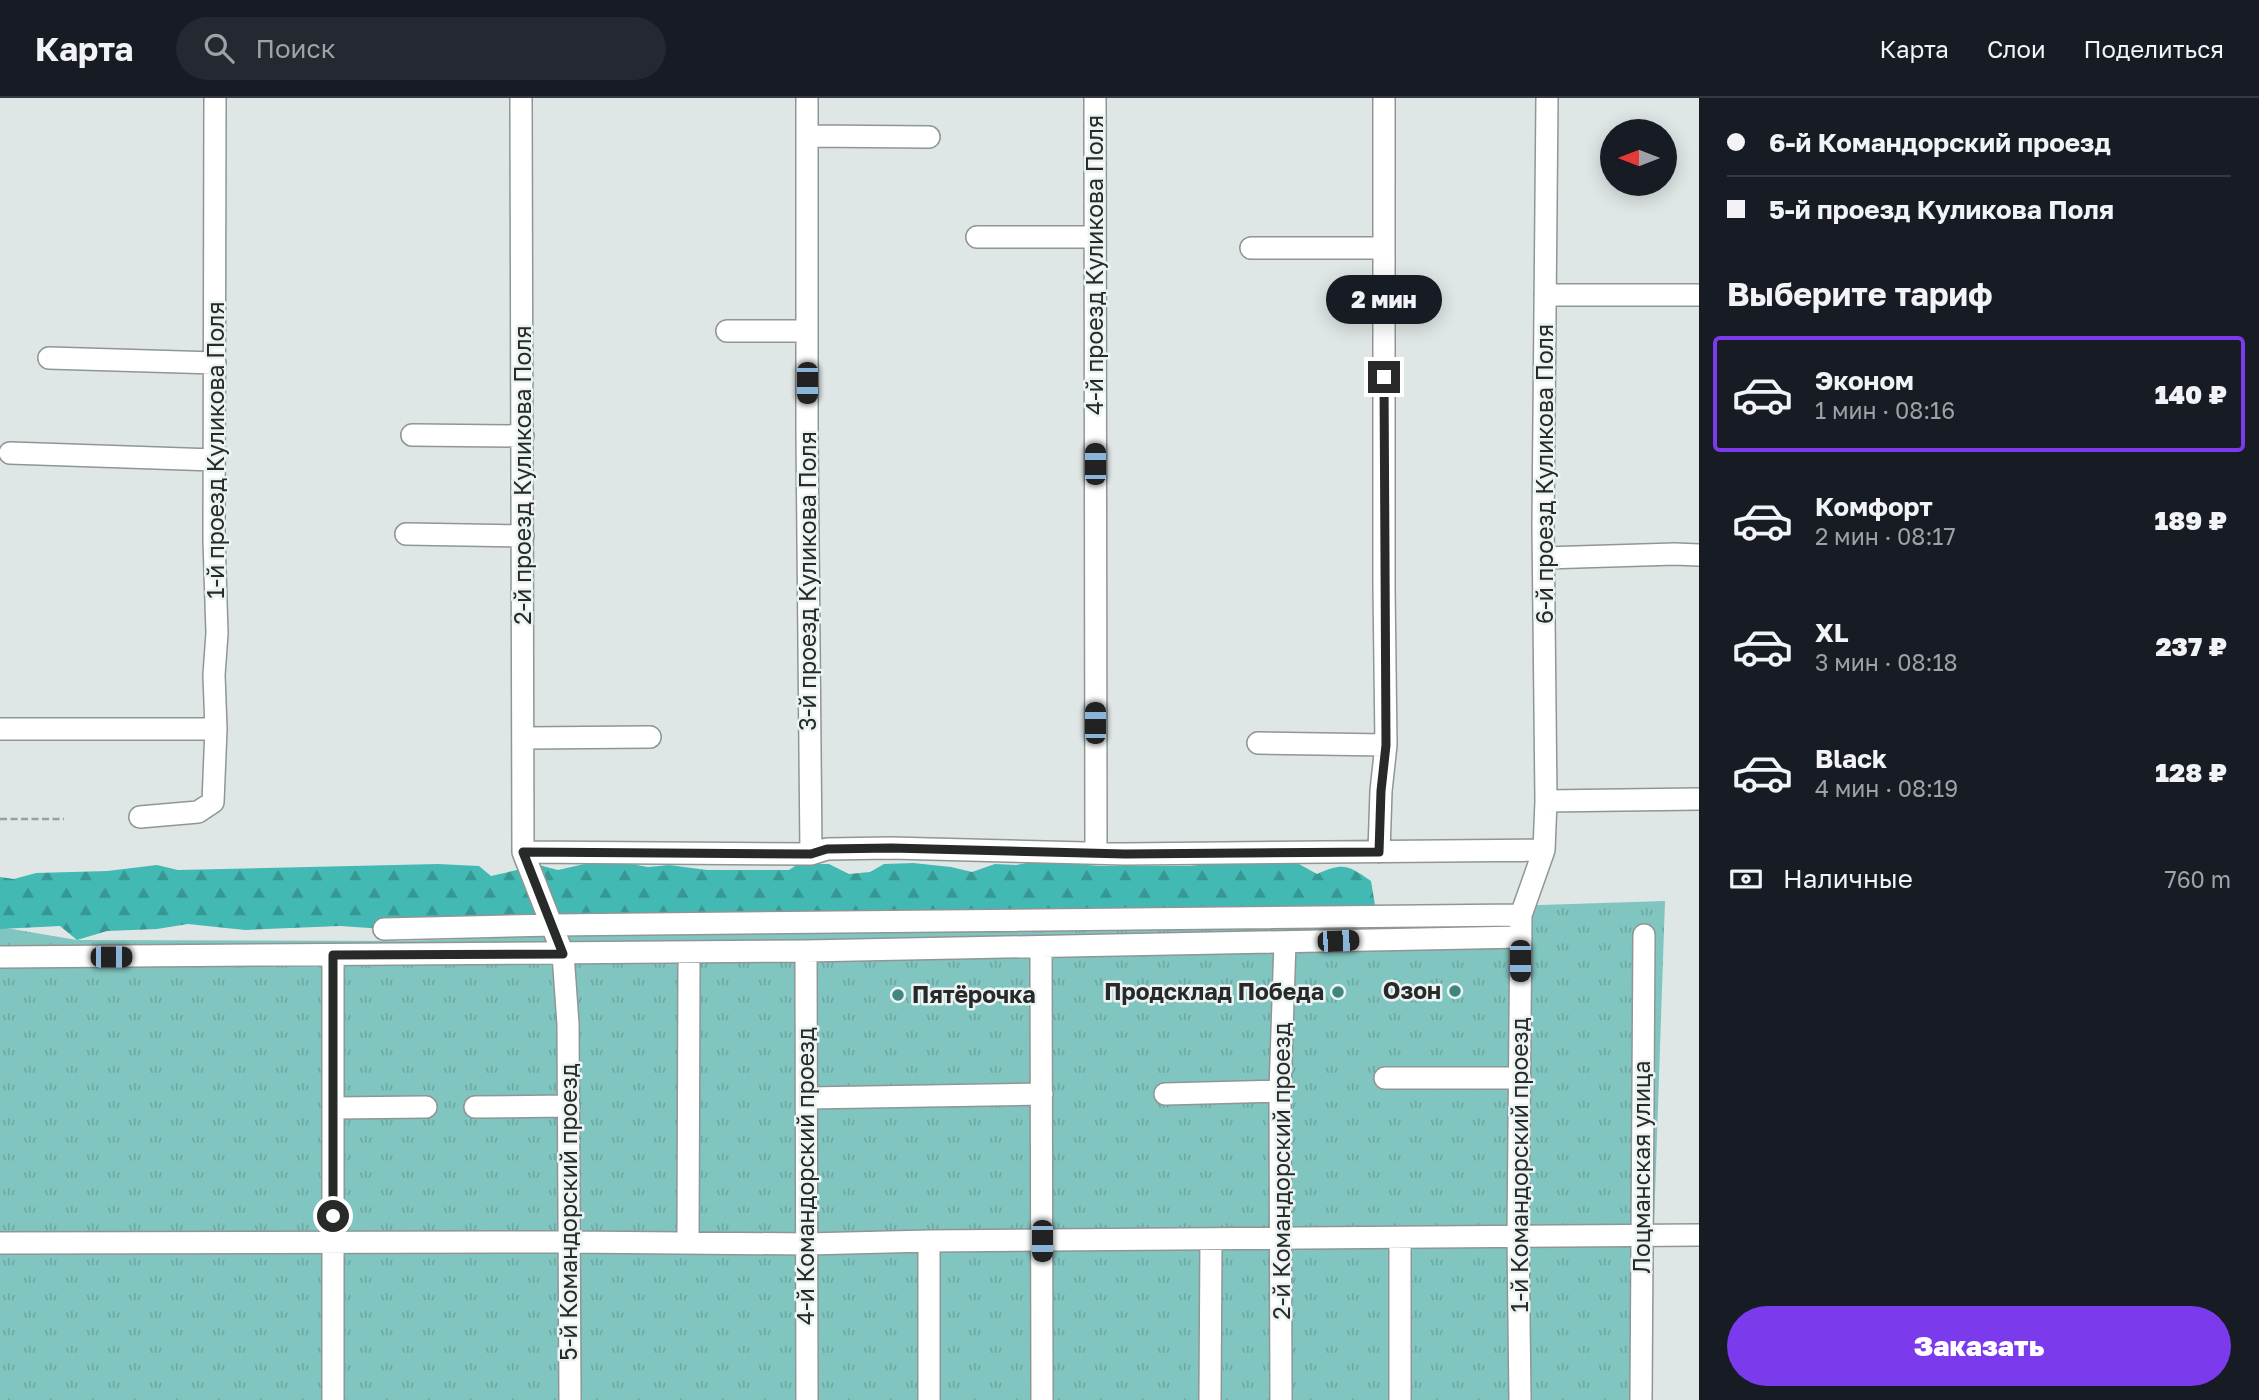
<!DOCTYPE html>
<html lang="ru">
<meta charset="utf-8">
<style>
:root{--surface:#171b24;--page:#242831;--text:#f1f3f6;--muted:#9ea1a6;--line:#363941;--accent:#7c3aed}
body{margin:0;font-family:"Golos Text",sans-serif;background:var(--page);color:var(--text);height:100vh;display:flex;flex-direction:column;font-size:26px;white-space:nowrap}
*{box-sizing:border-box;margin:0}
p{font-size:23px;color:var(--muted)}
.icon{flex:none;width:38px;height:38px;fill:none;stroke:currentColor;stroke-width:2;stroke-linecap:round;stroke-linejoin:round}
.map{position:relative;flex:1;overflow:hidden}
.side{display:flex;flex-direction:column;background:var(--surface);width:560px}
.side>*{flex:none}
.hud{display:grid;align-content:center;height:154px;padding:0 28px;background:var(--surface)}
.needle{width:46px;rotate:270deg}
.tools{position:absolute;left:1600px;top:21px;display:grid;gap:14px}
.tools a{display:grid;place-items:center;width:77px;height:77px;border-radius:50%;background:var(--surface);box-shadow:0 4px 18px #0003;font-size:35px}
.end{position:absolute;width:32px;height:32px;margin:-16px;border:9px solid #272a29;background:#fff;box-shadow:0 0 0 4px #fff}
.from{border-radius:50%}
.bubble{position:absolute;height:49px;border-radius:24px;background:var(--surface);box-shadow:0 4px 18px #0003;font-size:23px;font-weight:800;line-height:49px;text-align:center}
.car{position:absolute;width:21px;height:42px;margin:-21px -10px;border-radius:9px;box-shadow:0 0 5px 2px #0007;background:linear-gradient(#222 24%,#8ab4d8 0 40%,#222 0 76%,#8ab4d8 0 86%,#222 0)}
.hud b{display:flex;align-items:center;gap:24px;height:66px;font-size:26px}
.hud b+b{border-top:2px solid var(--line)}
.hud i{width:18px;height:18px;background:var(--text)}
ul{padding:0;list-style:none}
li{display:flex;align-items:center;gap:21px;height:116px;margin:0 14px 10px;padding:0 14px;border:4px solid transparent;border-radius:7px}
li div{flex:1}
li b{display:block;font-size:26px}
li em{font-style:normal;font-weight:800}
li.selected{border-color:var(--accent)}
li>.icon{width:63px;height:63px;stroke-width:1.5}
h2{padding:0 28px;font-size:32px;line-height:84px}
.pay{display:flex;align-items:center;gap:18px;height:77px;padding:0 28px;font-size:26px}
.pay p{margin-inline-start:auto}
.button{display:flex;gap:14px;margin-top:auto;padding:14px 28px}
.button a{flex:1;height:80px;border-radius:42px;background:var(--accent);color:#fff;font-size:28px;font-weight:800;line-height:80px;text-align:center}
header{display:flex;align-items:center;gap:42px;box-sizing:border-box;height:98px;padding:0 35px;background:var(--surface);border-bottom:2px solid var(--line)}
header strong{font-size:33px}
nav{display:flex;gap:38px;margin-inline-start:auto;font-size:24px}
.search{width:490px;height:63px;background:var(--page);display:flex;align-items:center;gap:18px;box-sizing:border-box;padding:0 24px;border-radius:38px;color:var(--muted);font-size:26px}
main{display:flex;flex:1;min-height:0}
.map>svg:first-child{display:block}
.grass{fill:url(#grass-tufts)}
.forest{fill:url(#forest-firs)}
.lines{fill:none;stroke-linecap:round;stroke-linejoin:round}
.minor-casing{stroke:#8f9695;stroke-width:24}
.path{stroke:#999e9e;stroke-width:2.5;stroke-dasharray:7 3.5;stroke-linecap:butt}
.minor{stroke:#fff;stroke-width:21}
.route{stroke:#272a29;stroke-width:9}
.poi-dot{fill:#3f8681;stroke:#ecf4f3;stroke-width:2.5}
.labels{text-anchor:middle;stroke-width:5;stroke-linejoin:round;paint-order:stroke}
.street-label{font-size:23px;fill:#272a29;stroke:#ecf4f3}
.poi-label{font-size:23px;font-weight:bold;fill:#272a29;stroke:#ecf4f3;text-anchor:end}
</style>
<header>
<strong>Карта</strong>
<div class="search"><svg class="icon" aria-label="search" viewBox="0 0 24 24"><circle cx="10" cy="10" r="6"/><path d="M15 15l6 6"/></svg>Поиск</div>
<nav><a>Карта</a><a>Слои</a><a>Поделиться</a></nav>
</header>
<main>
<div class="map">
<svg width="1699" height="1302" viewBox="0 0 1699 1302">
<defs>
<pattern id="grass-tufts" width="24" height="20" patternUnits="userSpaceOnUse" patternTransform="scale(1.75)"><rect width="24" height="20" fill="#80c5bf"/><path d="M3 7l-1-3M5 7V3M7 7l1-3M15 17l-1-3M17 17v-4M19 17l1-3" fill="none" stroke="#6fa9a4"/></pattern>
<pattern id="forest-firs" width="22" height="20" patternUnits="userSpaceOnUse" patternTransform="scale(1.75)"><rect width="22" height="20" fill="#42bab3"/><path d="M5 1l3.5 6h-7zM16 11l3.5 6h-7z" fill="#379792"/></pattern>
</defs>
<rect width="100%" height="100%" fill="#dfe6e6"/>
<path class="grass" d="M1665 803 1648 1302H0V829L77 842 402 843Z"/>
<path class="forest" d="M1038 763 1099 768H1189L1227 764 1299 766 1317 776C1344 764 1348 767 1371 783L1375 807 1366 818 384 831 340 828 245 832 188 826 157 831 107 833 77 842 60 828 0 831V779L14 781 36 775 107 773 157 767 178 772 438 766 479 768 491 778 539 767 558 772 589 765H625L648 769 669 767 707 772H789L798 766H829L849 776 870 774 884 766 913 765 951 769 972 774 995 766 1016 767Z"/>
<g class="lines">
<g class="minor-casing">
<path id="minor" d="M521 0 523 754 563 856 568 926 570 1302
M807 0V337L811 756
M1095 0 1096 754
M807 38 929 39
M977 139H1095
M1251 150H1384
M1545 197H1699
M727 233H807
M49 260 215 265
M412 337 523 338
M10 355 214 362
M406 436 523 438
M1544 460 1675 456 1699 457
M0 631H216
M524 640 650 639
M1258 645 1386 647
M1546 703 1699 701
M140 719 198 714 213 704 216 631 214 577 217 535 214 442 215 0
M523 754 811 756 827 751 891 750 1125 756 1544 752
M1379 754 1381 693 1386 647 1384 489V0
M384 831 553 827 1521 817
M1041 850 1042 1302
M806 853 807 1302
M333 857V1302
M0 859 806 853 1521 839
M1385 980H1520
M1165 996 1280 993
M807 1000 1042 996
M475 1009 569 1008
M333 1010 426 1009
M0 1145 569 1144 807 1146 929 1143 1699 1137
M688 1145 689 867
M929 1302V1143
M1210 1302 1211 1141
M1281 1302 1280 993 1285 844
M1400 1302V1139
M1520 1302 1518 1139 1521 817 1544 752 1546 703 1543 427 1547 0
M1641 1302 1644 837"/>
</g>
<path class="path" d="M0 721H64"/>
<use href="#minor" class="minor"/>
</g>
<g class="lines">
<path class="route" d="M333 1118V857L563 856 523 754 811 756 827 751 891 750 1125 756 1379 754 1381 693 1386 647 1384 279"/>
</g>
<g class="poi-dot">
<circle cx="1455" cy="893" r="7"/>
<circle cx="1338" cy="894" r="7"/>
<circle cx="898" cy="897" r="7"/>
</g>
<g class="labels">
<g class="street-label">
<text transform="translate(1095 167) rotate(-90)" y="8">4-й проезд Куликова Поля</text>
<text transform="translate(216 352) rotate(-90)" y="8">1-й проезд Куликова Поля</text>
<text transform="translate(1545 376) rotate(-90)" y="8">6-й проезд Куликова Поля</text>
<text transform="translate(523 377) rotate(-90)" y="8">2-й проезд Куликова Поля</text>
<text transform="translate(808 483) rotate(-90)" y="8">3-й проезд Куликова Поля</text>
<text transform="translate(1520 1067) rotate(-90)" y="8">1-й Командорский проезд</text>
<text transform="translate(1642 1069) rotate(-90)" y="8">Лоцманская улица</text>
<text transform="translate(1282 1073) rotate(-90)" y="8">2-й Командорский проезд</text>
<text transform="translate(806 1078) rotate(-90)" y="8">4-й Командорский проезд</text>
<text transform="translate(569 1114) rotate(-90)" y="8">5-й Командорский проезд</text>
</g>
<g class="poi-label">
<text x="1441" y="901">Озон</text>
<text x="1324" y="902">Продсклад Победа</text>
<text x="912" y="905" text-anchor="start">Пятёрочка</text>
</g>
</g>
</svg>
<div class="tools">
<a><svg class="needle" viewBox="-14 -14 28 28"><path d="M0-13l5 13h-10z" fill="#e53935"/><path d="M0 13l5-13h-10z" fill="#9ea1a6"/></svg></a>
</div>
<i class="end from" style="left:333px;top:1118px"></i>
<i class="end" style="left:1384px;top:279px"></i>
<div class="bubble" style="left:1326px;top:177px;width:116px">2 мин</div>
<i class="car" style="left:807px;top:285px;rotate:180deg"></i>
<i class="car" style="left:1095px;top:366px;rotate:0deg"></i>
<i class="car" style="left:1095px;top:625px;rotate:0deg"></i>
<i class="car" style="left:1338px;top:843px;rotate:88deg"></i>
<i class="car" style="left:111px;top:859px;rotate:90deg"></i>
<i class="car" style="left:1520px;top:863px;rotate:180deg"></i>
<i class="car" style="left:1042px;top:1143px;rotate:180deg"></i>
</div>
<section class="side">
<div class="hud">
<b><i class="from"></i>6-й Командорский проезд</b>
<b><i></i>5-й проезд Куликова Поля</b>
</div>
<h2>Выберите тариф</h2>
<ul>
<li class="selected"><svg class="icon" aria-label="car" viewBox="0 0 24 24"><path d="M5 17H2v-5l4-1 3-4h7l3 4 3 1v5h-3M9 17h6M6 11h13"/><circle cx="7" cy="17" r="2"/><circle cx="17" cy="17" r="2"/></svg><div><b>Эконом</b><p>1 мин · 08:16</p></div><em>140 ₽</em></li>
<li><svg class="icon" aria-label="car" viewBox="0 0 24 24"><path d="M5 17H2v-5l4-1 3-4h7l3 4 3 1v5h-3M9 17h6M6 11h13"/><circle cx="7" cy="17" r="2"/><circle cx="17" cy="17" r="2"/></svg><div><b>Комфорт</b><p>2 мин · 08:17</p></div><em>189 ₽</em></li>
<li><svg class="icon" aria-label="car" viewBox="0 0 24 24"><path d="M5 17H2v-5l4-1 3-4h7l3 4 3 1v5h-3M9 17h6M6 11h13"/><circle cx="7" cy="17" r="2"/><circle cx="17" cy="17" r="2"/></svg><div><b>XL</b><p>3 мин · 08:18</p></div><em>237 ₽</em></li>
<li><svg class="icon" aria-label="car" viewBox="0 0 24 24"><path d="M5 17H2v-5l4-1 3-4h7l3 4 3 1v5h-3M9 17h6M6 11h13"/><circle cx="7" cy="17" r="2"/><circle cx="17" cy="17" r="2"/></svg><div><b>Black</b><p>4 мин · 08:19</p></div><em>128 ₽</em></li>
</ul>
<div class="pay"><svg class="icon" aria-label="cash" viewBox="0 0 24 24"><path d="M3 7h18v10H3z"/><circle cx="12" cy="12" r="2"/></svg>Наличные<p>760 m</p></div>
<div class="button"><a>Заказать</a></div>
</section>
</main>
